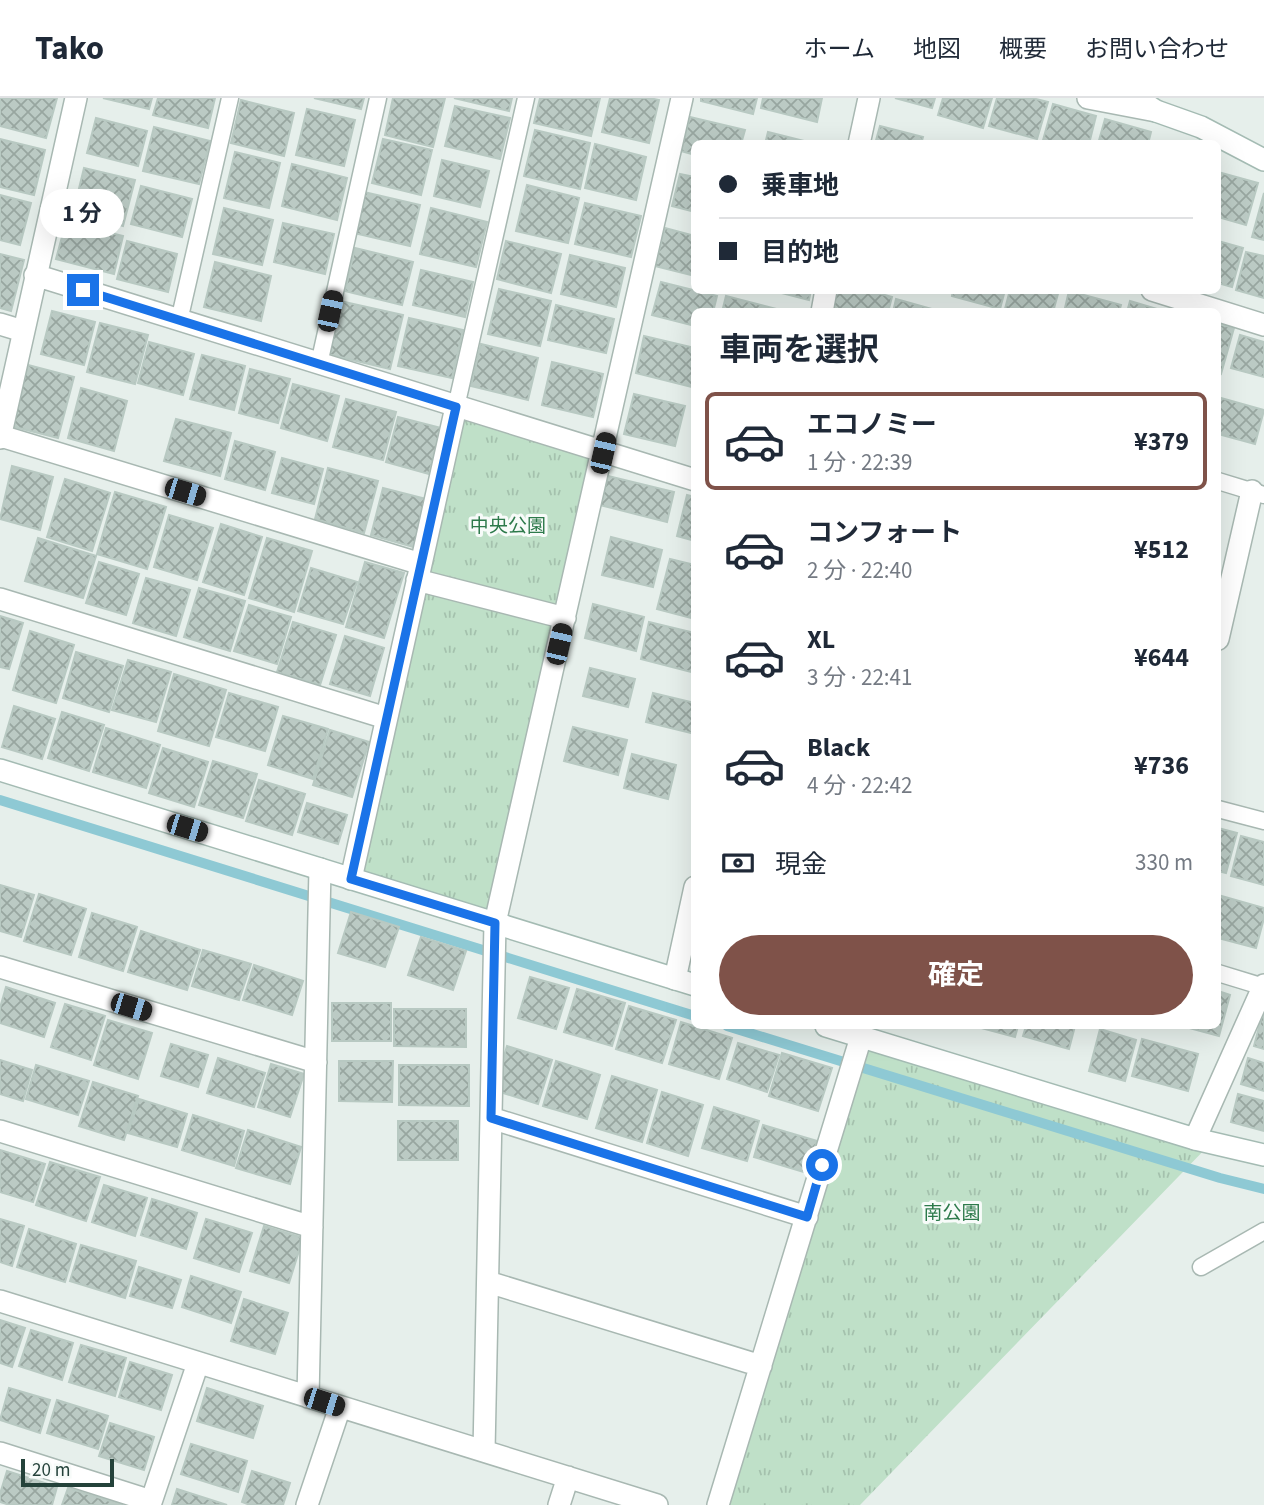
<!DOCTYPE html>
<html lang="ja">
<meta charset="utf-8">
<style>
:root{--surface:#fff;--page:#f2f2f3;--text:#1f2937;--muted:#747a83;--line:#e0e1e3;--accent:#7f5249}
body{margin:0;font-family:"Source Sans 3","Noto Sans JP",sans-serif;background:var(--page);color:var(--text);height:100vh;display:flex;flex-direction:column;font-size:26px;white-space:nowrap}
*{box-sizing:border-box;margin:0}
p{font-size:23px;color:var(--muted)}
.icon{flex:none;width:38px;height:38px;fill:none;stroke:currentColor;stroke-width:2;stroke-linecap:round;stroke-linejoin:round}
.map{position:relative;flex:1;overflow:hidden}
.panel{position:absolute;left:691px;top:210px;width:530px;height:721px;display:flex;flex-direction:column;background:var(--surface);border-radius:10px;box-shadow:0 7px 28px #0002}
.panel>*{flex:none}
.guide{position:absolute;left:691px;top:42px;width:530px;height:154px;border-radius:10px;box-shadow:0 7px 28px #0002;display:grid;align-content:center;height:154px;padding:0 28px;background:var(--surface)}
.scale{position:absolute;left:21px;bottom:18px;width:93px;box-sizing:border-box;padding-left:7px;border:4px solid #24423a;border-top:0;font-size:19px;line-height:24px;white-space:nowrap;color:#24423a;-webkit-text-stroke:5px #f7fbf9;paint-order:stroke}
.end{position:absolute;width:32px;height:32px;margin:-16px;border:9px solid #1a73e8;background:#fff;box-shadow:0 0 0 4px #fff}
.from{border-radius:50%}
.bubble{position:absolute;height:49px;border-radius:24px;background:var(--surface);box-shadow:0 7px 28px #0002;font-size:23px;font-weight:700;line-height:49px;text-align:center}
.car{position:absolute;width:21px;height:42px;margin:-21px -10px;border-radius:9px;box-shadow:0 0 5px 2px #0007;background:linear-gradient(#222 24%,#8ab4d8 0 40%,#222 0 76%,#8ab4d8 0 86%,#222 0)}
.guide b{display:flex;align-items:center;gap:24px;height:66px;font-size:26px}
.guide b+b{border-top:2px solid var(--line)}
.guide i{width:18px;height:18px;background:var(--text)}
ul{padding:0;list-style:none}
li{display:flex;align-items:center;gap:21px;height:98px;margin:0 14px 10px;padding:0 14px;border:4px solid transparent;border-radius:10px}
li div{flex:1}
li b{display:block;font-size:26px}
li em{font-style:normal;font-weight:700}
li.active{border-color:var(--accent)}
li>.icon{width:63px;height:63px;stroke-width:1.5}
h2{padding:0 28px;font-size:32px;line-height:84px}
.pay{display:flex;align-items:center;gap:18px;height:77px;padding:0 28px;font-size:26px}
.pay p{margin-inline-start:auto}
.action{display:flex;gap:14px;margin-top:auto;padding:14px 28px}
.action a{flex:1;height:80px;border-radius:42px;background:var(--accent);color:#fff;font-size:28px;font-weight:700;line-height:80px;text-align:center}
header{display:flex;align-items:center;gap:42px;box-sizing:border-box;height:98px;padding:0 35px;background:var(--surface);border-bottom:2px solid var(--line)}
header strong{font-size:33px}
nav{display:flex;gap:38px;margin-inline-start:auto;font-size:24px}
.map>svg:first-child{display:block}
.park{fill:url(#park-tufts)}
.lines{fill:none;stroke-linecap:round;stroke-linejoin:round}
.stream{stroke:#8ec9d4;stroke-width:10}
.building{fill:url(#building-cross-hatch);stroke:#b8c9c2;stroke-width:2}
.lane-casing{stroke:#a8b8b2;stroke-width:19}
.street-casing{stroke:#a8b8b2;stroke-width:24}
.secondary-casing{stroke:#a4bbb3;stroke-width:24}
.lane{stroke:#fff;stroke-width:16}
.street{stroke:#fff;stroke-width:21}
.secondary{stroke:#fff;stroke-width:21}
.route{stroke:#1a73e8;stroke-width:9}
.labels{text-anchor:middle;stroke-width:6;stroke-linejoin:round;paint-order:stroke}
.park-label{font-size:19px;fill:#2d7a4b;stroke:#f7fbf9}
</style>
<header>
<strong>Tako</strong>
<nav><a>ホーム</a><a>地図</a><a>概要</a><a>お問い合わせ</a></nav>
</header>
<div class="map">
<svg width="1264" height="1407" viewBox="0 0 1264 1407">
<defs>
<pattern id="park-tufts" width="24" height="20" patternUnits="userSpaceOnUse" patternTransform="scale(1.75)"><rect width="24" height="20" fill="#bfe0c8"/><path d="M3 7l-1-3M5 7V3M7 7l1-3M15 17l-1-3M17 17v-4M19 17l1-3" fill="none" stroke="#a4c1ad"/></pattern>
<pattern id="building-cross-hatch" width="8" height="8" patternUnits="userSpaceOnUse" patternTransform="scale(1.75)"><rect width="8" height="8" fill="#bbcac4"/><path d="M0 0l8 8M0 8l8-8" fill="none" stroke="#98a6a0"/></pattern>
</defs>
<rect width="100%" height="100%" fill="#e6efeb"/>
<path class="park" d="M456 309 603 355 495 825 351 781Z
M861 939 1211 1045 860 1407H719Z"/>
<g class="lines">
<path class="stream" d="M0 702 695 918
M727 928 1220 1080 1264 1091"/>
</g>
<path class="building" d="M0 0H57L46 40 0 28Z
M103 0H152L149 11Z
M158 0H215L208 30 153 17Z
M314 0H364L361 11Z
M393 0H445L433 49 385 37Z
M454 0H512L509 13Z
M540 0H600L591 38 534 25Z
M610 0H649L659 2 649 45 602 34Z
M701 0H757L753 16 701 3Z
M763 0H822L817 24 761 10Z
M895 0H935L932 10Z
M943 0H992L983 30 938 17Z
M997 0H1032L1048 4 1037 41 989 28Z
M241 2 294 15 284 58 231 45Z
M1053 6 1096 18 1089 46H1042Z
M455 8 510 20 500 61 445 48Z
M307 11 355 22 344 68 296 57Z
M690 19 745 32 741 46H695V57L681 53Z
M96 20 147 33 138 68 87 55Z
M1105 21 1151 34 1148 46H1098Z
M880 28 923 39 921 46H875Z
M154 29 210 43 199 86 143 73Z
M535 32 590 45 580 91 524 78Z
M768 34 816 46H765Z
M0 41 45 52 34 97 0 89Z
M383 41 432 52 421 97 372 85Z
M595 46 646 59 636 102 585 90Z
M235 54 280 65 269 110 224 100Z
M442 62 489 73 480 109 434 98Z
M292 66 347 80 337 122 282 108Z
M84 70 135 82 123 128 73 115Z
M1218 74 1258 85 1246 127 1218 119Z
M680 76 695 79V114L672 108Z
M527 87 579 100 568 145 516 133Z
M141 88 192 101 182 139 131 126Z
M364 94 420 107 410 148 354 135Z
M1264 95V142L1252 139Z
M0 97 31 105 20 147 0 142Z
M585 105 641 118 631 159 575 146Z
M224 110 273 122 262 167 213 156Z
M431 110 487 124 476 169 420 156Z
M66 124 123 138 114 176 56 161Z
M283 125 334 136 325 176 274 164Z
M665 130 695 138V178L655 168Z
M127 143 177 156 168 194 117 181Z
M506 143 561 156 551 195 497 181Z
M1218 143 1243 150 1232 189 1218 185Z
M355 150 413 164 402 207 345 193Z
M1246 154 1264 158V200L1236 192Z
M0 156 24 162 11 213 0 210Z
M570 157 625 170 616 209 561 196Z
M215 164 271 178 261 223 204 209Z
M421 172 473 184 465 219 413 207Z
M661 184 717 198 713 214H695V228L652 217Z
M499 191 551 203 540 248 488 236Z
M770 192H811L809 202Z
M835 192H867L892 199 888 214H829Z
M953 192H1005L1000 211 952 198Z
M1010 192H1059L1053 214H1013L1005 211Z
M1069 193 1121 207 1119 214H1064Z
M726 198 788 214H722Z
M896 201 939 213V214H893Z
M340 203 403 217 390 271 327 256Z
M1130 203 1167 214H1127Z
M556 207 614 221 606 255 548 242Z
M52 213 95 224 84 267 41 256Z
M409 220 463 232 452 280 398 268Z
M100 225 148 237 135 286 87 274Z
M1218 226 1234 230 1221 276 1218 275Z
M1240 237 1264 244V279L1231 270Z
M644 238 695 250V278L692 289 636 275Z
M149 244 194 256 183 297 138 285Z
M481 246 538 260 528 302 471 288Z
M202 257 245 268 234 312 190 301Z
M552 264 603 276 593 319 542 307Z
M28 267 74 279 58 340 11 328Z
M250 271 290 281 278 325 239 315Z
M293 286 339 298 327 343 281 330Z
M81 290 127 303 114 353 68 340Z
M634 296 685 308 675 348 624 336Z
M1221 300 1264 312 1255 346 1218 336V310Z
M346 301 396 314 383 362 333 349Z
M398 319 441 330 429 376 386 364Z
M176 321 231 335 220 378 164 363Z
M235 343 275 354 265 392 225 381Z
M282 360 323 371 314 406 272 395Z
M12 368 53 379 40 432 0 421Z
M328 370 378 383 364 435 315 421Z
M608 378 674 394 667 424 600 407Z
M65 381 110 395 92 453 47 439Z
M383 390 430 402 417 450 371 437Z
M115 394 166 409 147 471 97 456Z
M687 397 695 399V443L677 438Z
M169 417 213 430 197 482 154 469Z
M221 426 262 439 244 497 203 484Z
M611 439 662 452 653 489 602 477Z
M38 440 96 458 83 500 25 483Z
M267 440 312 453 294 514 249 500Z
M670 461 695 467V521L657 511Z
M99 464 139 476 126 517 86 505Z
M365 464 404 475 384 540 346 529Z
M311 470 357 484 343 526 298 513Z
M146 480 190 492 176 538 133 525Z
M199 490 245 503 230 553 184 539Z
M593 506 644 519 636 553 585 540Z
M249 507 291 519 277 566 234 553Z
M0 518 23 525 9 571 0 569Z
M293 524 336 537 320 587 277 574Z
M649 524 695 535V575L641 561Z
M30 533 74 547 56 605 13 592Z
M345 538 384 550 370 598 330 586Z
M76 554 123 568 109 614 63 600Z
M128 562 171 574 156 624 112 612Z
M590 570 635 581 628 609 583 598Z
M174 576 226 592 209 648 158 633Z
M229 595 278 609 265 653 216 639Z
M653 595 695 605V636L646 624Z
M14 608 55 621 42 661 2 649Z
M62 614 104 627 89 673 48 660Z
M283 618 328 631 313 681 268 667Z
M573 629 627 642 618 677 564 663Z
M106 630 160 647 146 690 93 674Z
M330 632 369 644 352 699 313 687Z
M163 650 208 664 194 709 149 695Z
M632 656 676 667 668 701 624 690Z
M213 663 257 676 243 720 199 707Z
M259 682 305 696 292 737 246 723Z
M307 705 347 717 338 746 298 734Z
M1218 730 1237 735 1226 775 1218 773Z
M1241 738 1264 744V787L1231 778Z
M0 787 34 797 21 839 0 833Z
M39 796 86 811 71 857 24 843Z
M1218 797 1264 810V820L1256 850 1218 840Z
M351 814 399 829 385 869 338 855Z
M92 815 137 829 123 873 79 859Z
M141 833 200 852 187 892 128 874Z
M421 839 466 853 453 892 408 877Z
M203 852 251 866 239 902 192 888Z
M254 867 303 883 292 917 243 902Z
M530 879 569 890 556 931 518 920Z
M6 889 55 905 44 939 0 925V910Z
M577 891 625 905 612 948 564 934Z
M1218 893 1230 897 1219 938 1182 928H1218Z
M332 905H391V943H332Z
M65 906 105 918 91 962 51 949Z
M629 908 676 922 662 965 616 951Z
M1264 910V951L1254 948Z
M394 911H466V949L394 948Z
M108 922 152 935 138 981 94 967Z
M681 924 732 940 719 981 669 966Z
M974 928H1018L1015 939Z
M1026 928H1075L1069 951 1023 938Z
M1100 931 1136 942 1125 983 1089 973Z
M1142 941 1198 956 1188 993 1132 978Z
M738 945 779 957 767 994 727 981Z
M171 946 208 957 198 989 161 978Z
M507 948 552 962 538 1006 494 992Z
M782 955 832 970 818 1013 769 998Z
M218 960 265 975 254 1009 207 995Z
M1248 960 1264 965V993L1241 986Z
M0 962 32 972 23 1003 0 996Z
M339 963H393L392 1004 339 1003Z
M556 963 600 977 587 1021 543 1008Z
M271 966 304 976 290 1019 258 1009Z
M36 967 89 983 78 1017 26 1001Z
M399 967H469V1008L399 1007Z
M612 978 657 992 642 1044 596 1030Z
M93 984 138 998 124 1042 79 1028Z
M662 994 703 1007 688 1058 647 1045Z
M1238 996 1264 1003V1033L1231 1024Z
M139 1001 187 1016 177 1049 128 1035Z
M714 1009 759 1023 747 1063 702 1050Z
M193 1017 244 1033 234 1068 182 1052Z
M398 1023H458V1062H398Z
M763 1027 817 1043 807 1075 754 1059Z
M248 1032 301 1049 290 1086 236 1070Z
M0 1052 45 1066 33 1104 0 1094Z
M50 1064 100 1079 86 1123 36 1107Z
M104 1087 147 1100 135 1138 92 1124Z
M152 1101 197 1115 186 1151 141 1137Z
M0 1121 24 1128 12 1168 0 1164Z
M206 1121 252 1135 239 1174 194 1160Z
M264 1128 303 1140 289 1185 250 1173Z
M29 1131 76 1146 65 1184 17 1169Z
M81 1147 136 1163 125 1200 70 1183Z
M139 1169 181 1182 172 1210 130 1198Z
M191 1178 241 1194 231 1225 182 1209Z
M244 1201 288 1215 275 1256 231 1243Z
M0 1222 25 1230 12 1269 0 1265Z
M31 1232 73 1245 62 1282 19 1268Z
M81 1247 126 1260 115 1298 69 1284Z
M130 1264 172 1277 161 1312 119 1299Z
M9 1290 50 1302 40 1335 0 1322Z
M207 1290 263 1308 253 1340 197 1323Z
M57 1302 108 1318 98 1351 47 1335Z
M110 1325 154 1339 144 1372 99 1358Z
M191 1346 247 1363 238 1394 181 1376Z
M7 1373 57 1389 52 1407H10L0 1404V1396Z
M252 1373 290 1385 283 1407H250L242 1404Z
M68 1390 123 1407H62Z
M177 1391 227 1407H172Z"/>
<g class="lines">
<g class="lane-casing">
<path id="lane" d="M179 223 230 0
M319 266 378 0
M456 309 526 0
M1218 383 1264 397
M1218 711 1264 723
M1218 875 1264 889
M1201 1169 1264 1133"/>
</g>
<g class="street-casing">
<path id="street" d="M1088 0 1156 13
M859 46 869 0
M35 177 695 382
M1152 192 1264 227
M822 214 826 192
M0 226 23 233
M1 338 421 466
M0 340 76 0
M417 482 565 520
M0 501 386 620
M1218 541 1252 393
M351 781 456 309
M0 869 316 964
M675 881 695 789
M491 1020 807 1119
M0 1033 312 1129
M1195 1041 1264 887
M488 1184 761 1268
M0 1203 657 1407
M308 1299 320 771
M484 1353 495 825 682 0
M0 1355 151 1403
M150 1407 198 1265
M307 1407 340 1309
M559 1407 568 1379
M718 1407 861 939"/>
</g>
<g class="secondary-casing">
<path id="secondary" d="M1136 0 1156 13 1201 29 1264 62
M0 672 695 887
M826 928 1195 1041 1264 1057"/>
</g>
<use href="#lane" class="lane"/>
<use href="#street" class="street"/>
<use href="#secondary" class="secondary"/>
</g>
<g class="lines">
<path class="route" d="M83 192 456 309 351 781 495 825 491 1020 807 1119 822 1067"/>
</g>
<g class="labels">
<g class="park-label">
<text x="508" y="434">中央公園</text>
<text x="952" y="1121">南公園</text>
</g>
</g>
</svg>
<div class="scale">20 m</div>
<i class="end from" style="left:822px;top:1067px"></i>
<i class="end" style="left:83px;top:192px"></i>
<div class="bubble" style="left:40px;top:91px;width:84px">1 分</div>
<i class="car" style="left:330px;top:213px;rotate:12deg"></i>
<i class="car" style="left:603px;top:355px;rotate:13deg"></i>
<i class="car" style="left:185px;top:394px;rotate:107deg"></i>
<i class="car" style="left:559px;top:546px;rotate:13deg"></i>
<i class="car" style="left:187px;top:730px;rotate:107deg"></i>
<i class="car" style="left:131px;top:909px;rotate:107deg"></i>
<i class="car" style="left:324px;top:1304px;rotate:108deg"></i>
<div class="guide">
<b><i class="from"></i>乗車地</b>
<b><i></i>目的地</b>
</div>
<section class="panel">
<h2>車両を選択</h2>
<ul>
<li class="active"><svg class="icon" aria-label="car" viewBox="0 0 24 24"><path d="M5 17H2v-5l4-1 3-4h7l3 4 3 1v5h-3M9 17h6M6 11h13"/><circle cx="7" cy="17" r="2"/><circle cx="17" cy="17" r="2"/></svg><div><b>エコノミー</b><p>1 分 · 22:39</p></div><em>¥379</em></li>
<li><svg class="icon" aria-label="car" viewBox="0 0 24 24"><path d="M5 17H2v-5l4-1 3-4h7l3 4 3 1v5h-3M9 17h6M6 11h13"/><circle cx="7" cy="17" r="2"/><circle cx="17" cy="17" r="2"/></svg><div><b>コンフォート</b><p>2 分 · 22:40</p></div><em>¥512</em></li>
<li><svg class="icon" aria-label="car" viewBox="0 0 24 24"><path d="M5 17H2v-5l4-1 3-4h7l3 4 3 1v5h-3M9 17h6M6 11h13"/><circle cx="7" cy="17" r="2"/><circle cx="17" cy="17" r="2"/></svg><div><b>XL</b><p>3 分 · 22:41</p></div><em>¥644</em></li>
<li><svg class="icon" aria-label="car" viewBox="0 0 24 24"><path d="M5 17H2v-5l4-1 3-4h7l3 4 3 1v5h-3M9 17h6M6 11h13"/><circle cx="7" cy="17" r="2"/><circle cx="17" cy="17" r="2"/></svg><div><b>Black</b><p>4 分 · 22:42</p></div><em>¥736</em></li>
</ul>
<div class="pay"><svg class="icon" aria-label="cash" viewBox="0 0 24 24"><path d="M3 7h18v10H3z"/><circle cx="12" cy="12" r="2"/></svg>現金<p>330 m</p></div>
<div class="action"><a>確定</a></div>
</section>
</div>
